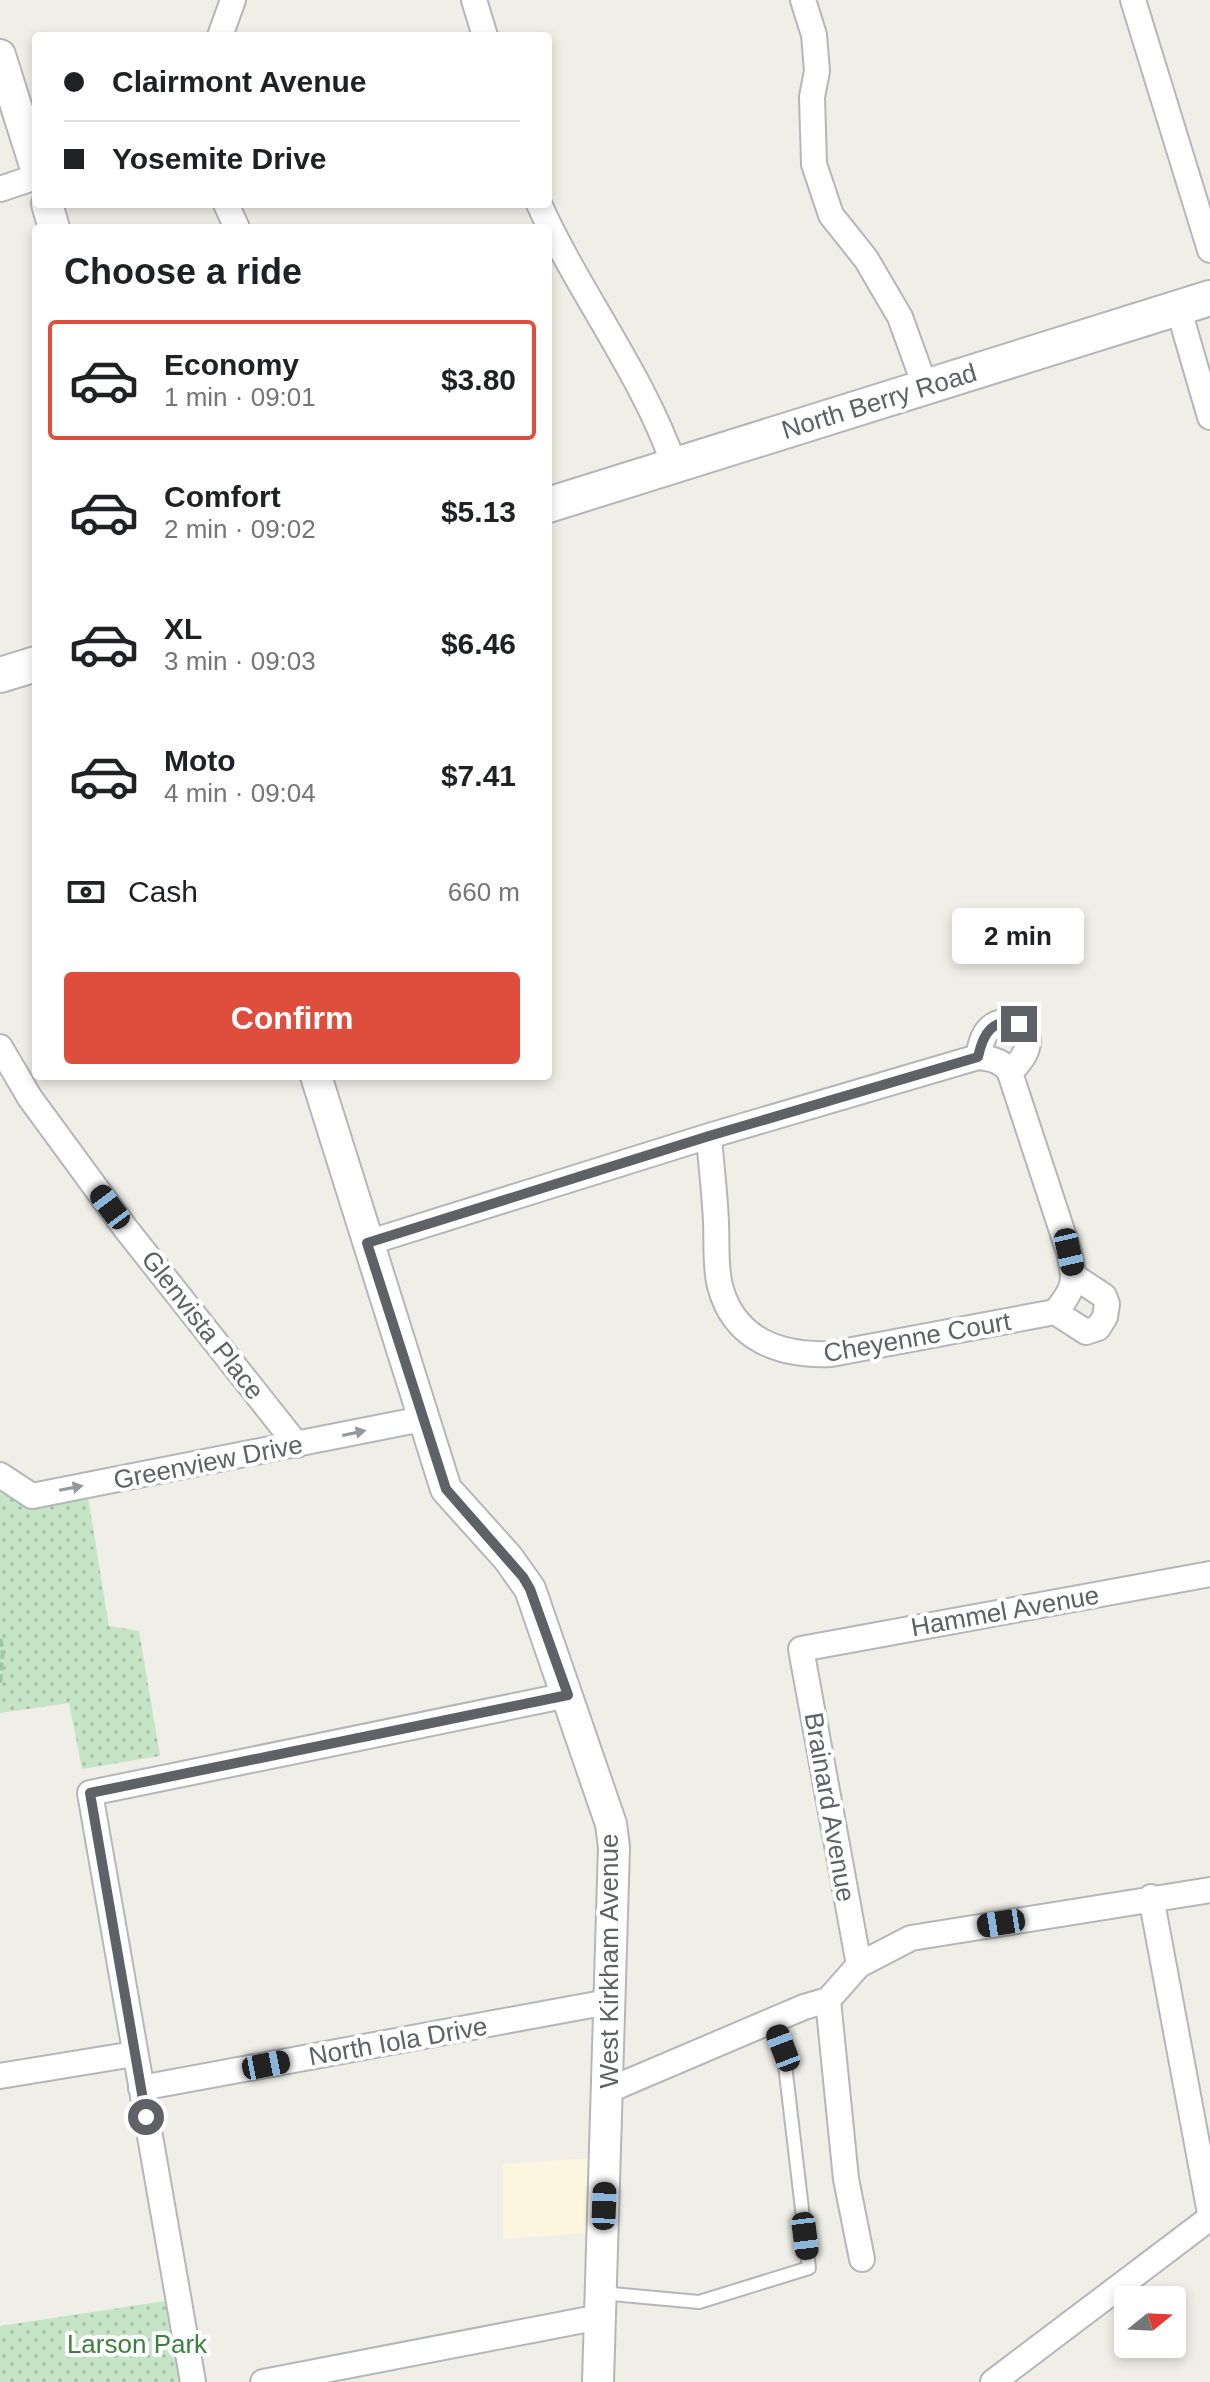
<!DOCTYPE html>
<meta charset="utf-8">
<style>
:root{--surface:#fff;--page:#f6f6f6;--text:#202124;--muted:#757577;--line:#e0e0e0;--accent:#df4d3d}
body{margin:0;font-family:Helvetica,sans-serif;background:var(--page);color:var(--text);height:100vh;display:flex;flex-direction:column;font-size:30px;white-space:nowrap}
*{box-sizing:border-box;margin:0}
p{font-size:26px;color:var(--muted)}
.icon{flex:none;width:44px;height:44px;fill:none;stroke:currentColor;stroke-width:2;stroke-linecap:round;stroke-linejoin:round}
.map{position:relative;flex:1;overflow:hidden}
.sheet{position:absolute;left:32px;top:224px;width:520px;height:856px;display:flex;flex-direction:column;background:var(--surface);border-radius:8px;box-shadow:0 4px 12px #0003}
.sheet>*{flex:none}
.hud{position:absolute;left:32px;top:32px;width:520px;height:176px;border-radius:8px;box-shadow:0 4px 12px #0003;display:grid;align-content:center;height:176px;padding:0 32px;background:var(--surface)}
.needle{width:52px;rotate:72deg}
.buttons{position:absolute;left:1114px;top:2286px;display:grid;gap:16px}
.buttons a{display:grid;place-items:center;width:72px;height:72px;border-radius:8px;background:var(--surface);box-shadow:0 4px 12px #0003;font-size:40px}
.end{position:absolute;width:36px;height:36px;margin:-18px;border:10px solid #5e6266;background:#fff;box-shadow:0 0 0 4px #fff}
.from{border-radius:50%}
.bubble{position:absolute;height:56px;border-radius:8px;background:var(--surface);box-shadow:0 4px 12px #0003;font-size:26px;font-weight:700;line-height:56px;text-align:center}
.car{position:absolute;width:24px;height:48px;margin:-24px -12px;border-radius:10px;box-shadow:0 0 6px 2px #0007;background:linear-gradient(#222 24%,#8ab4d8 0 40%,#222 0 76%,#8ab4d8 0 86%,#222 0)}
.hud b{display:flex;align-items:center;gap:28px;height:76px;font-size:30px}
.hud b+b{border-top:2px solid var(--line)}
.hud i{width:20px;height:20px;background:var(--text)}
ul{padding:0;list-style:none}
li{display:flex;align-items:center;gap:24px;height:120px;margin:0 16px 12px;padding:0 16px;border:4px solid transparent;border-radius:8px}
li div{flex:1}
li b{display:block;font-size:30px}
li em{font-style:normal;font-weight:700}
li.on{border-color:var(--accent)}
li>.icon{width:72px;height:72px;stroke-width:1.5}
h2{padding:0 32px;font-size:36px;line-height:96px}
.pay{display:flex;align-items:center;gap:20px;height:88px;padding:0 32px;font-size:30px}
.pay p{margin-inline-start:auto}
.button{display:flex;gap:16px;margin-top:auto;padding:16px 32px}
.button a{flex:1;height:92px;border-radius:8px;background:var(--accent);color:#fff;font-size:32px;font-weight:700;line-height:92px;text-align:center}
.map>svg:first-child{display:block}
.commercial{fill:#fcf6df}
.green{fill:url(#green-dots)}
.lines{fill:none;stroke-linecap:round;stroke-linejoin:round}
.service-casing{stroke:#b4b7ba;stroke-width:16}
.minor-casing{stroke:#b4b7ba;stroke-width:28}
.tertiary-casing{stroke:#b4b7ba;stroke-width:34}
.secondary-casing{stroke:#b3b6ba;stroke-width:38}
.path{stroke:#9ec6ab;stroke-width:4;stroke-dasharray:8 4;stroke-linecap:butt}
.service{stroke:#fff;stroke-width:12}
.minor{stroke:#fff;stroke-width:24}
.tertiary{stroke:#fff;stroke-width:30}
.secondary{stroke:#fff;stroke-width:34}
.oneway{fill:#96999c}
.route{stroke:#5e6266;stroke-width:10}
.labels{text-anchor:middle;stroke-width:8;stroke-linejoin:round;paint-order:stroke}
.street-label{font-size:26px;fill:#5e6266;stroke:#fff}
.park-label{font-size:26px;fill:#3a813f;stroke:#fff}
</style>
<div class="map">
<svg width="1210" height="2382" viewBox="0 0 1210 2382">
<defs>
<pattern id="green-dots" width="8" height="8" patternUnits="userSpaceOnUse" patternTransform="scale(2)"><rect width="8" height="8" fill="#c5e5c6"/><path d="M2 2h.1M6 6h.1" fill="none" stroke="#a3bda5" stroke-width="1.8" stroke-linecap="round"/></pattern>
</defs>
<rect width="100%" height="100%" fill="#efeee7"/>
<path class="commercial" d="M594 2158 590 2233 503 2239V2164Z"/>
<path class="green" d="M0 1493 28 1503 88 1497 109 1626 139 1631 160 1756 82 1769 69 1703 0 1713Z
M172 2300 186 2382H0V2326Z"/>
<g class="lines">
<g class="service-casing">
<path id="service" d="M601 2293 699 2302 809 2268 783 2048 772 2020"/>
</g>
<g class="minor-casing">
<path id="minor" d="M474 0 485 36
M803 0 814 35 817 71 812 97 814 164 831 215 866 259 900 317 925 386
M1133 0 1210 250
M220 36 233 0
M0 189 36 177
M226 204 237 228
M539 204C579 293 642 373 674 465
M1178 307 1210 417
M0 1047 30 1098 126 1229 297 1445
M978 1057C980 1048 982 1035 990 1028 1008 1012 1037 1029 1025 1053 1022 1060 1015 1067 1010 1073
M367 1243 709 1136 978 1057C990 1058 1004 1061 1010 1073L1069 1252C1076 1280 1075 1289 1055 1312L831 1354C780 1356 734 1340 720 1286 715 1267 717 1243 716 1223 715 1194 711 1165 709 1136
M1055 1312 1086 1332 1098 1328 1105 1317 1107 1304 1104 1296 1075 1277
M0 1475 32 1496 422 1419
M1151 1897 1210 2213
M859 1965 801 1649 1210 1574
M828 2000 846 2179 862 2259
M0 2076 134 2054
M141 2088 608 2002
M609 2090 804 2007 828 2000 859 1965 911 1938 1210 1890
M193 2382 90 1793 568 1695
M263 2382 600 2317
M993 2382 1210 2218"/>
</g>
<g class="tertiary-casing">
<path id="tertiary" d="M0 55 36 169
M47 204 54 228
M316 1076 446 1489 508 1558 530 1589 611 1824 614 1847 598 2382"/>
</g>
<g class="secondary-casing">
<path id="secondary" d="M548 505 1210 298
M0 675 36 664"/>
</g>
<path class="path" d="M0 1639 3 1648 0 1686"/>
<use href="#service" class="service"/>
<use href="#minor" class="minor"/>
<use href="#tertiary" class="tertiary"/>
<use href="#secondary" class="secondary"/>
</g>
<defs><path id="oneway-solid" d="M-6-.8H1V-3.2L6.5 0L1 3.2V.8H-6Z" transform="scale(2)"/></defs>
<g class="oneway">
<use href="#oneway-solid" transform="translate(354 1433) rotate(-12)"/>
<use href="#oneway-solid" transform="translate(71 1488) rotate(-11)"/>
</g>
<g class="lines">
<path class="route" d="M146 2117 90 1793 568 1695 530 1589 523 1577 446 1489 367 1243 709 1136 978 1057C983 1034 992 1017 1019 1024"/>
</g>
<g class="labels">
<g class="street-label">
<text transform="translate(879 401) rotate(-17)" y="9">North Berry Road</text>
<text transform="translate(203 1325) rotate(52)" y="9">Glenvista Place</text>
<text transform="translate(917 1337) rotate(-10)" y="9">Cheyenne Court</text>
<text transform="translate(208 1462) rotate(-11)" y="9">Greenview Drive</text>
<text transform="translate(1005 1611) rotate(-10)" y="9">Hammel Avenue</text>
<text transform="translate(830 1807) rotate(80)" y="9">Brainard Avenue</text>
<text transform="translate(609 1961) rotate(-90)" y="9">West Kirkham Avenue</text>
<text transform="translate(398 2041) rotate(-10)" y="9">North Iola Drive</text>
</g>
<g class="park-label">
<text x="137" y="2353">Larson Park</text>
</g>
</g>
</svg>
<div class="buttons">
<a><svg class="needle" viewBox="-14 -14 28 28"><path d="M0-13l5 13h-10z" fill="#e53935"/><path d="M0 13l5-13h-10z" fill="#757577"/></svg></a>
</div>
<i class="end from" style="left:146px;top:2117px"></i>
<i class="end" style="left:1019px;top:1024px"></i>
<div class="bubble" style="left:952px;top:908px;width:132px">2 min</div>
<i class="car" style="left:110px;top:1207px;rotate:323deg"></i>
<i class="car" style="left:1069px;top:1252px;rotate:167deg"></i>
<i class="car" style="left:1001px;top:1923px;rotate:261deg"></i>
<i class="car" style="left:783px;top:2048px;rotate:339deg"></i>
<i class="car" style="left:266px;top:2065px;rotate:79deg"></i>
<i class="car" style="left:604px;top:2206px;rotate:2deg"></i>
<i class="car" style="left:805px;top:2236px;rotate:173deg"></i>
<div class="hud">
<b><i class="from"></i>Clairmont Avenue</b>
<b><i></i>Yosemite Drive</b>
</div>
<section class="sheet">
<h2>Choose a ride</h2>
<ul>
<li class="on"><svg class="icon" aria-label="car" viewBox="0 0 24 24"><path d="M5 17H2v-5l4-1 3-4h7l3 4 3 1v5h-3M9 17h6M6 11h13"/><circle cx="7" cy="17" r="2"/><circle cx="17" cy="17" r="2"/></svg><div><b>Economy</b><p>1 min · 09:01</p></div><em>$3.80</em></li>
<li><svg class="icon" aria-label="car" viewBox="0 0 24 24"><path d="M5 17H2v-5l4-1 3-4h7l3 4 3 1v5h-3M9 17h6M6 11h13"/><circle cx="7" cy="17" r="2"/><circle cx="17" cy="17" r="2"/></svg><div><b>Comfort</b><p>2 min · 09:02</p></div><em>$5.13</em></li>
<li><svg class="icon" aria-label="car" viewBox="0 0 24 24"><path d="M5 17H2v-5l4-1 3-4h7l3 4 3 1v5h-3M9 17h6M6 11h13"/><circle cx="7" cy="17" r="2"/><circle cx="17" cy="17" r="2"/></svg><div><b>XL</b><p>3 min · 09:03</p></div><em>$6.46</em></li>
<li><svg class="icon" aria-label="car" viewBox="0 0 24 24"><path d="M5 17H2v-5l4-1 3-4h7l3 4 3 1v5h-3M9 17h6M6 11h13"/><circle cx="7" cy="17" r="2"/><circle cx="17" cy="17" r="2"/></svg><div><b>Moto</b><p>4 min · 09:04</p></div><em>$7.41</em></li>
</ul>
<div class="pay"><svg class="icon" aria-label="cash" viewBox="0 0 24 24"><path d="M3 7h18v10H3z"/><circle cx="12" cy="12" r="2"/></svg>Cash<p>660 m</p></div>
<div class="button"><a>Confirm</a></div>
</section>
</div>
